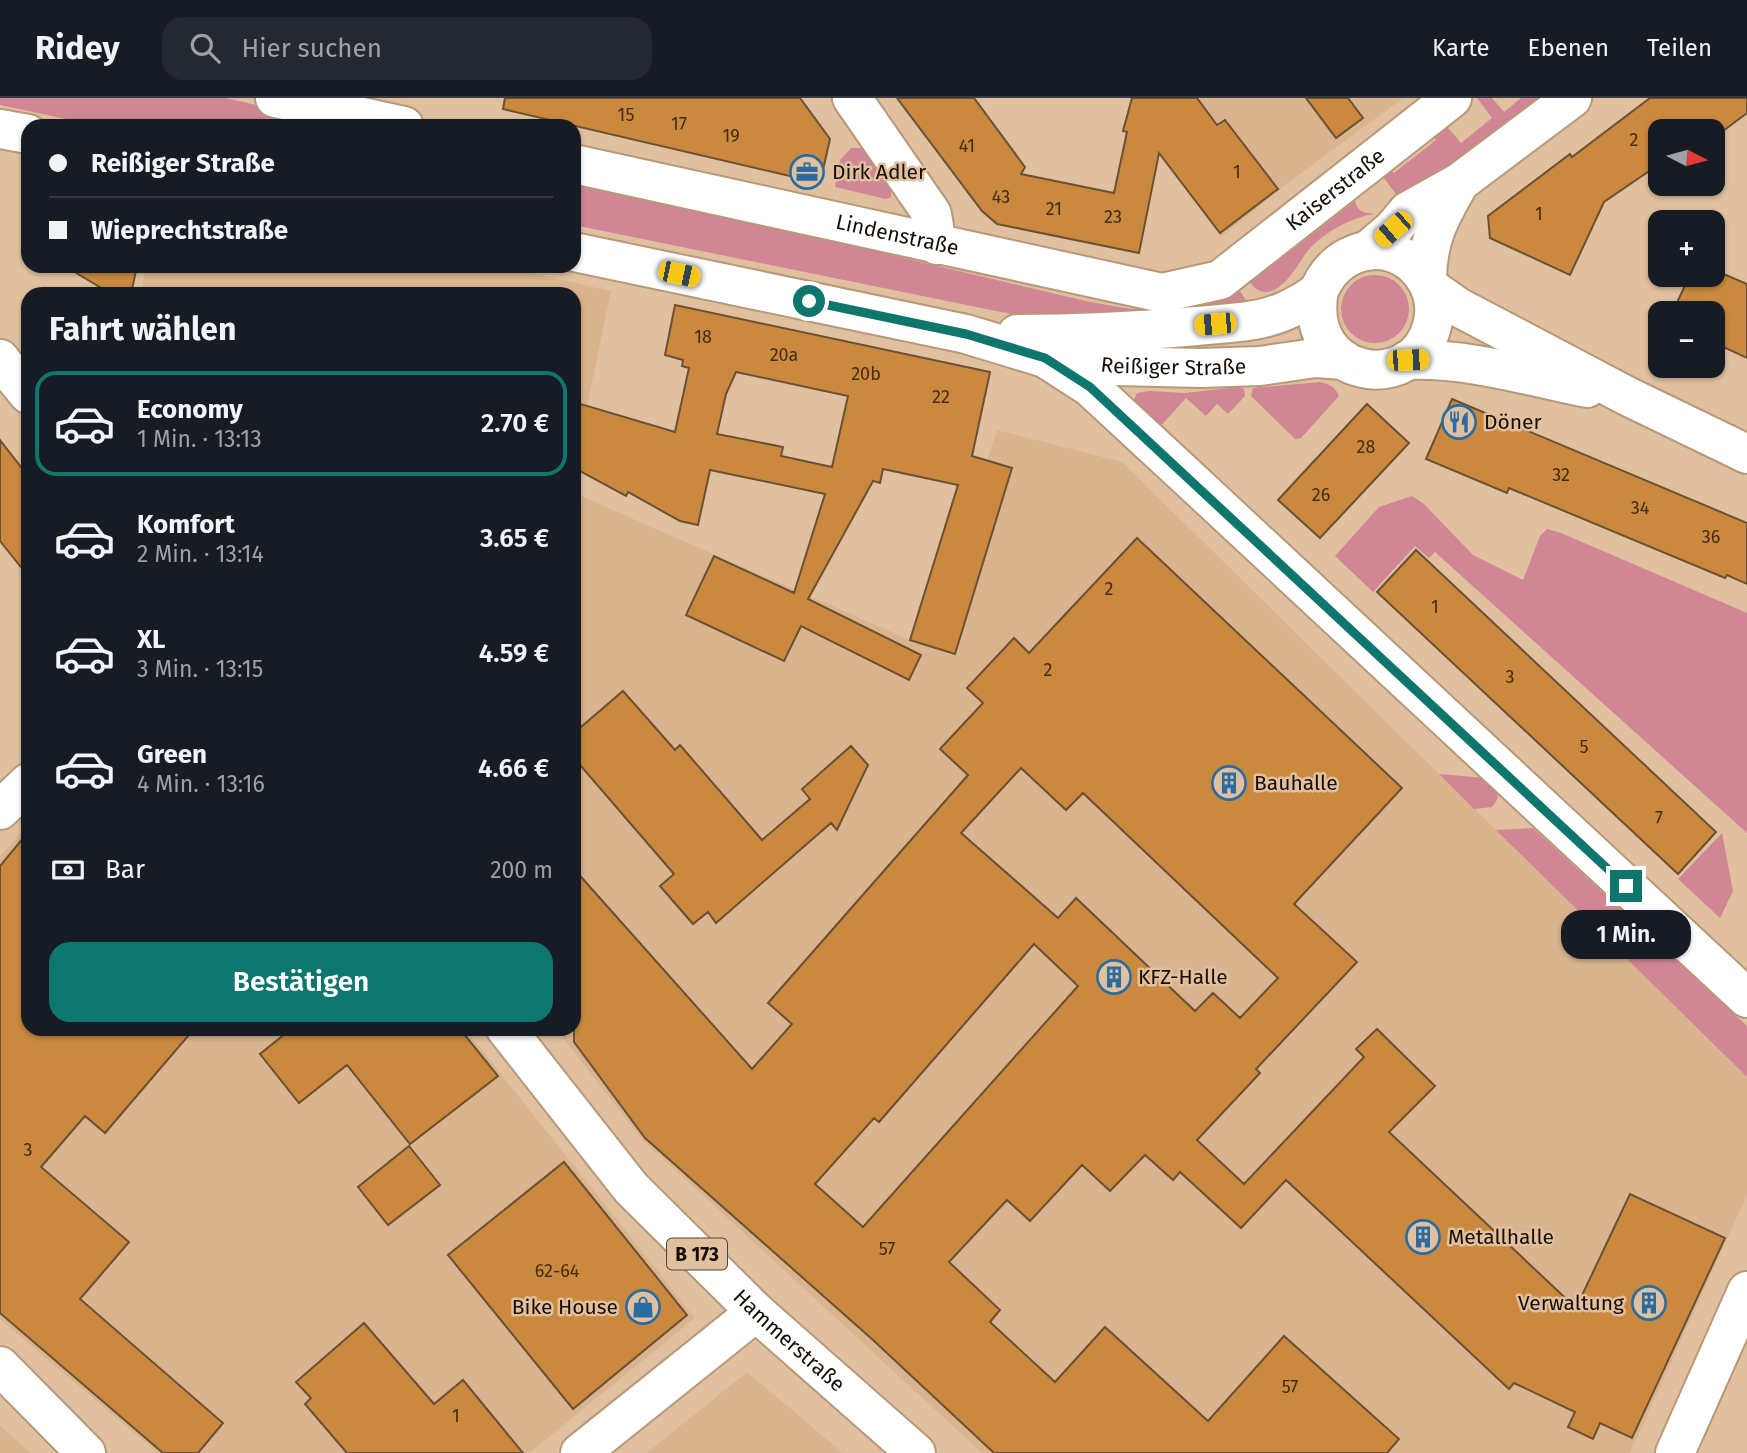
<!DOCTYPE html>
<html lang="de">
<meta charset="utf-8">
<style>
:root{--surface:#171b24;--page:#242831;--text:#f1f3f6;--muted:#9ea1a6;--line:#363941;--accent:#0f766e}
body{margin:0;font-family:"Fira Sans",sans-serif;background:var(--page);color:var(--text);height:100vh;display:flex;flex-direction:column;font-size:26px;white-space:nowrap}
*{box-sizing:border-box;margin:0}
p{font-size:23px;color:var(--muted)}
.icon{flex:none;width:38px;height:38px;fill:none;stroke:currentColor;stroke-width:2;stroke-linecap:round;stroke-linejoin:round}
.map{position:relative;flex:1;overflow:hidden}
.details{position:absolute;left:21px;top:189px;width:560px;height:749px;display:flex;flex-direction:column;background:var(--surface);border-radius:21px;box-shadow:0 2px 5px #0004}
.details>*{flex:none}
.guide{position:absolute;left:21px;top:21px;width:560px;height:154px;border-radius:21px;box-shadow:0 2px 5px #0004;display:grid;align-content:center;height:154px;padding:0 28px;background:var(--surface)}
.needle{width:46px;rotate:96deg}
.tools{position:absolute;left:1648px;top:21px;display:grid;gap:14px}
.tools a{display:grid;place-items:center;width:77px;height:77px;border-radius:14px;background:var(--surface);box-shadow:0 2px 5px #0004;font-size:35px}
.end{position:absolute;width:32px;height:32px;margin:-16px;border:9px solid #0f766e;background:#fff;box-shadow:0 0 0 4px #fff}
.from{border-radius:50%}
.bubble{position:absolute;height:49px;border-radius:21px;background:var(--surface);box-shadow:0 2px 5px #0004;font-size:23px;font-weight:600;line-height:49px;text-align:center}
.car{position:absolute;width:21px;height:42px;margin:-21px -10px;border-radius:9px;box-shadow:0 0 5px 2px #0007;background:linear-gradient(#f5c518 24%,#345 0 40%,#f5c518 0 76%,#345 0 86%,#f5c518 0)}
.guide b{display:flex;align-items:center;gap:24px;height:66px;font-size:26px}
.guide b+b{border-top:2px solid var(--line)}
.guide i{width:18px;height:18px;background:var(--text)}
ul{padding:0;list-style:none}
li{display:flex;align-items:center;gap:21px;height:105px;margin:0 14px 10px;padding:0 14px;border:4px solid transparent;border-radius:21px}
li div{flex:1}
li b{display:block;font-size:26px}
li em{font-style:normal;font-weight:600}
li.selected{border-color:var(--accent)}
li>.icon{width:63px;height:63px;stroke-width:1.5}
h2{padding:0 28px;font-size:32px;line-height:84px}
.pay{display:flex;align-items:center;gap:18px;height:77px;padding:0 28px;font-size:26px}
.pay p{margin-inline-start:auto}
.button{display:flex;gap:14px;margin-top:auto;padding:14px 28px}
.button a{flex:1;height:80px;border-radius:21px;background:var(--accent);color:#fff;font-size:28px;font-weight:600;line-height:80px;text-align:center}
header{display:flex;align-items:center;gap:42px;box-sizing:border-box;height:98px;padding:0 35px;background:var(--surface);border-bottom:2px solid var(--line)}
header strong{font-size:33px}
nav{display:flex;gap:38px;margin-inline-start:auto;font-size:24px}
.search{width:490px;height:63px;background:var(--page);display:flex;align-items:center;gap:18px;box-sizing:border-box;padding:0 24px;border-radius:21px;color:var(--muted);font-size:26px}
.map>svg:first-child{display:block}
.built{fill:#d9b48e}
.green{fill:#d08695}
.building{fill:#ca893f;stroke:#6c5033;stroke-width:2;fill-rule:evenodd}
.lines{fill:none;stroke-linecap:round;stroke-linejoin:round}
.minor-casing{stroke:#b79878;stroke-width:42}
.major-casing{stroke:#b79878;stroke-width:42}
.minor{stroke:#fff;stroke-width:38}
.major{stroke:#fff;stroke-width:38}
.route{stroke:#0f766e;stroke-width:9}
.labels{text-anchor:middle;stroke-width:5;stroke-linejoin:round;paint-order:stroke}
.number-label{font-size:18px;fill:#442c12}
.shield{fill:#e0c09f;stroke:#544332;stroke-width:2}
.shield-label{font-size:19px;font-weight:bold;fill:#180d03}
.poi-label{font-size:21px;fill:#180d03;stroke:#e0c09f;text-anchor:start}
.street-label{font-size:21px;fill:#180d03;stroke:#e0c09f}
</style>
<header>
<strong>Ridey</strong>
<div class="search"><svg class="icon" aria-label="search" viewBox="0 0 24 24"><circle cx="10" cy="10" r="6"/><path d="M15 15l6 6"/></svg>Hier suchen</div>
<nav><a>Karte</a><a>Ebenen</a><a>Teilen</a></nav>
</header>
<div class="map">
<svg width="1747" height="1355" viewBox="0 0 1747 1355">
<rect width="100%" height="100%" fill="#e0c09f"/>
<path class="built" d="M1154 0H1403L1284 88 1221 139 1173 73 1195 56Z
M146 168H499L611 193 574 371V196H141Z
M997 332 1122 364 1747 979V1097L1630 1355H982L642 1041 556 931H574V395L910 542 968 356 987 362Z
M28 726V931H465L695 1220 529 1355H158L0 1221V759Z
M747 1274 843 1355H647Z
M0 1328 31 1355H0Z"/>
<path class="green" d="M0 0H226L344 28H99L0 7Z
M1477 0H1492L1504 14 1521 0H1541L1486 46 1399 100 1380 75 1388 69 1394 75 1436 42 1431 35 1444 25 1461 45 1492 20Z
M851 50H865L891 86V99L886 101 835 89 840 62Z
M574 82 1090 204 1131 211 1167 209 1235 186 1250 208 1168 218H1020L574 127Z
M1355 103C1357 114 1365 115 1374 116 1351 120 1328 132 1311 149 1299 162 1286 194 1265 194 1256 194 1250 184 1244 178L1252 172 1265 173Z
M1341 211a34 34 0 1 1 68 0a34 34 0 1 1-68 0Z
M1320 284C1330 287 1335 288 1339 298L1301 340 1295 341 1251 298 1253 290Z
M1238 289 1244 291 1245 298 1228 316 1217 306 1206 318 1186 300 1157 332 1133 304 1137 295 1149 293 1185 295Z
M1412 398 1424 406 1473 457 1523 482 1540 438 1547 431 1561 435 1747 515V735L1435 454 1429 460 1415 448 1373 494 1335 458 1379 409Z
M1439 676 1486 680 1498 690 1497 702 1492 709 1474 711Z
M1533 730 1747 928V979L1496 732Z
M1722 735 1733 793 1720 820 1678 781Z"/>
<path class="building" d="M505 0H800L830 41 820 85 503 11Z
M897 0H974L1025 69 1021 76 1114 95 1127 34 1123 33 1132 0H1197L1217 27 1225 22 1278 91 1220 135 1159 55 1139 155 997 126 982 113Z
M1306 0H1348L1363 20 1336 40Z
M1650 0H1747V15L1723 33H1661V65L1604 104 1570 177 1490 140 1488 118 1570 56 1572 59Z
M65 168H137L131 196H111Z
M1690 177H1726L1747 186V260L1713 244V215H1672Z
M675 207 990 274 972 358 1012 370 955 556 910 542 958 387 883 371 880 385 873 383 808 501 921 557 909 582 801 528 784 563 686 517 714 458 794 495 825 396 710 372 698 427 680 423 628 394 626 398 574 370V304L675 334 689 270 682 268 683 262 665 257ZM736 274 848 298 832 369 781 358 783 349 717 336 726 296Z
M1452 301 1747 425V486L1727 477 1725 480 1509 390 1507 395 1426 361Z
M1367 306 1409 345 1320 440 1278 402Z
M0 342 28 378V478L0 443Z
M1137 440 1402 690 1294 806 1357 864 1256 971 1260 975 1197 1042 1244 1086 1364 959 1356 951 1377 931 1435 988 1389 1034 1576 1210 1630 1096 1725 1140 1632 1340 1600 1325 1593 1341 1568 1329 1575 1314 1514 1285 1509 1291 1286 1082 1241 1130 1180 1074 1173 1082 1145 1057 1110 1093 1082 1067 1030 1123 1007 1102 949 1164 1000 1212 990 1224 1055 1284 1105 1229 1208 1323 1284 1238 1399 1341 1387 1355H994L873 1242 645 1040 574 944V771L752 971 792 926 768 905 968 677 940 651 983 605 967 590 1014 540 1029 555ZM1021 670 1066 712 1083 695 1278 880 1240 920 1213 895 1195 913 1076 800 1058 820 961 735ZM1034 846 1078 888 863 1129 815 1086 874 1020 879 1024Z
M1416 452 1716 734 1678 776 1377 494Z
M623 593 675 652 680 647 762 742 810 701 802 691 851 648 868 667 837 732 831 725 716 825 708 814 693 826 660 788 674 776 574 660V635Z
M28 734V931H194L105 1035 85 1018 41 1069 129 1144 80 1201 223 1325 198 1355H163L0 1215V768Z
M291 931H460L498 978 410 1046 347 967 299 1005 260 956Z
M409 1048 440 1087 388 1127 358 1089Z
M564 1064 687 1217 573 1311 448 1157Z
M364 1225 434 1306 463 1282 523 1355H347L305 1306 311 1300 296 1284Z"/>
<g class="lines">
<g class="minor-casing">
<g id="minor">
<path d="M275 0 404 28"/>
<path d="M852 0 932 116 937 147"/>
<path d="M0 31 28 36"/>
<path id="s1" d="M574 66 1162 195 1220 182 1452 0"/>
<path d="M1367 153 1393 131 1408 113 1460 84 1572 0"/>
<path id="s2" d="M574 154 966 236 1045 260 1115 268 1201 270 1260 268 1315 260 1344 262"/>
<path d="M1427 182C1427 142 1440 118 1460 84"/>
<path d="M1431 190 1458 209 1627 298 1747 356"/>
<path d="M1017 236C1077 236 1137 233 1197 228 1226 225 1258 225 1285 213 1296 208 1308 202 1317 194 1321 190 1322 185 1325 181 1336 163 1357 151 1379 152 1416 155 1442 192 1432 228 1414 298 1302 282 1319 192"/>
<path d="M1045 260 1090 289 1184 376 1747 900"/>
<path d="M1408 262C1469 260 1528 278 1587 290"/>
<path d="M0 712 28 685"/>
<path d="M0 1268 86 1355"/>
<path d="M580 1355 756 1214"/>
<path d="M1675 1355 1747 1193"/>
</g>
</g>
<g class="major-casing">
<g id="major">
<path d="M0 261 28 296"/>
<path id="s3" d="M506 931 631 1090 756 1214 916 1355"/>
</g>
</g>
<use href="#minor" class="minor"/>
<use href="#major" class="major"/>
</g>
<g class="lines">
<path class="route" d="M809 203 966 236 1045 260 1090 289 1626 788"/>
</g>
<defs>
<g id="office-ring" transform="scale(1.75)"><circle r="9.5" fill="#e0c09f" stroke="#2a6ca1" stroke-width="1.5"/><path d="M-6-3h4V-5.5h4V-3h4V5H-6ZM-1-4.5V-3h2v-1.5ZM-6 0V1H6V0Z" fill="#2a6ca1"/></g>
<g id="restaurant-ring" transform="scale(1.75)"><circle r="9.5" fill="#e0c09f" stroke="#2a6ca1" stroke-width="1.5"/><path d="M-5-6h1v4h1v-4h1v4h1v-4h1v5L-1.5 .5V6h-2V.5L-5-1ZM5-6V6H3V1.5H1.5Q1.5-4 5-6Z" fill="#2a6ca1"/></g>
<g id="building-ring" transform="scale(1.75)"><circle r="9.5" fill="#e0c09f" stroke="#2a6ca1" stroke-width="1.5"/><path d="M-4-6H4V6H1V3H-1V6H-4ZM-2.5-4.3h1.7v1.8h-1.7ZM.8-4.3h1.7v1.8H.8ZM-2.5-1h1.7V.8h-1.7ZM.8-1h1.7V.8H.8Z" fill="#2a6ca1"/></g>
<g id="shop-ring" transform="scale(1.75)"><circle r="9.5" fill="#e0c09f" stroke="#2a6ca1" stroke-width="1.5"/><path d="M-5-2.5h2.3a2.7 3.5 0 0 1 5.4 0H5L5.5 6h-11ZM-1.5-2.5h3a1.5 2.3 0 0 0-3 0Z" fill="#2a6ca1"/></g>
</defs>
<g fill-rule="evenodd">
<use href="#office-ring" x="807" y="74"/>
<use href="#restaurant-ring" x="1459" y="324"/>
<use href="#building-ring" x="1229" y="685"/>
<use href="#building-ring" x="1114" y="879"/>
<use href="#building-ring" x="1423" y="1139"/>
<use href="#building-ring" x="1649" y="1205"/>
<use href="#shop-ring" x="643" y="1209"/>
</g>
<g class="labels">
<g class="number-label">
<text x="626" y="23">15</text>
<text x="679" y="32">17</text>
<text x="731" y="44">19</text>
<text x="1634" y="48">2</text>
<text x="967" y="54">41</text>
<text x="1237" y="80">1</text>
<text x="1001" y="105">43</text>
<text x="1054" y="117">21</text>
<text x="1539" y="122">1</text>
<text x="1113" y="125">23</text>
<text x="703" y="245">18</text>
<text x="784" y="263">20a</text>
<text x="866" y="282">20b</text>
<text x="941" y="305">22</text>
<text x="1366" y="355">28</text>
<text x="1561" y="383">32</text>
<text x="1321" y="403">26</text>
<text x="1640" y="416">34</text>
<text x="1711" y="445">36</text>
<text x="1109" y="497">2</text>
<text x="1435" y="515">1</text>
<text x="1048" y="578">2</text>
<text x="1510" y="585">3</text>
<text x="1584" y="655">5</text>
<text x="1659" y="726">7</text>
<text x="28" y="1058">3</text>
<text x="887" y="1157">57</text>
<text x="557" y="1179">62-64</text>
<text x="1290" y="1295">57</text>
<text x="456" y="1324">1</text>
</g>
<rect class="shield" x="667" y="1140.5" width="60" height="31" rx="5"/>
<g class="shield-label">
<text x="697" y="1163">B 173</text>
</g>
<g class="poi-label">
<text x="832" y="81">Dirk Adler</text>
<text x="1484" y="331">Döner</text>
<text x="1254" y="692">Bauhalle</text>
<text x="1138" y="886">KFZ-Halle</text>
<text x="1448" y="1146">Metallhalle</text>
<text x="1624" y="1212" text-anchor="end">Verwaltung</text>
<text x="618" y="1216" text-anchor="end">Bike House</text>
</g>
<g class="street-label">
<text dy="7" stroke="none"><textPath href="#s1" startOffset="808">Kaiserstraße</textPath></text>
<text dy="7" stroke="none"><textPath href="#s1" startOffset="331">Lindenstraße</textPath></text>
<text dy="7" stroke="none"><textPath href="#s2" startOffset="612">Reißiger Straße</textPath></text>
<text dy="7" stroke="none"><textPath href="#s3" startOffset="422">Hammerstraße</textPath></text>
</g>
</g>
</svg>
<div class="tools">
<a><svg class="needle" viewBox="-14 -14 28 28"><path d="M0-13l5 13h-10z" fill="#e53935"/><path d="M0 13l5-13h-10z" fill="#9ea1a6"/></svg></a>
<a>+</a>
<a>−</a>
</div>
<i class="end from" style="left:809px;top:203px"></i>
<i class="end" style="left:1626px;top:788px"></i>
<div class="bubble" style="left:1561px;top:812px;width:130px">1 Min.</div>
<i class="car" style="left:1393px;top:131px;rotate:229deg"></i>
<i class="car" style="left:679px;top:176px;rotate:102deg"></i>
<i class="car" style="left:1215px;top:226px;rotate:265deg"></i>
<i class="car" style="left:1408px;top:262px;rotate:88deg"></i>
<div class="guide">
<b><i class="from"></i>Reißiger Straße</b>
<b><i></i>Wieprechtstraße</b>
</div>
<section class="details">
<h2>Fahrt wählen</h2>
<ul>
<li class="selected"><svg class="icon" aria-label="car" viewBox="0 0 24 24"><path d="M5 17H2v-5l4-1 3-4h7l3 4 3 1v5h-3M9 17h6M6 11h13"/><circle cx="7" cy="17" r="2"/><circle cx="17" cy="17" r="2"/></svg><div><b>Economy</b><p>1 Min. · 13:13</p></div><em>2.70 €</em></li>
<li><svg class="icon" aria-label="car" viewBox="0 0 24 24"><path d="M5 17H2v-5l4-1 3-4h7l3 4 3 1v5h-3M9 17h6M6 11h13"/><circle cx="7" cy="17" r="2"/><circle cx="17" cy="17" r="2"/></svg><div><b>Komfort</b><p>2 Min. · 13:14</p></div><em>3.65 €</em></li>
<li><svg class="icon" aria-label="car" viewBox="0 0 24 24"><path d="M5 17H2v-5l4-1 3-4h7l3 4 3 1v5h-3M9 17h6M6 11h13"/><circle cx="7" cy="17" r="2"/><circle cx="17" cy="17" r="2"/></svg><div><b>XL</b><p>3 Min. · 13:15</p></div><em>4.59 €</em></li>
<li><svg class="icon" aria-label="car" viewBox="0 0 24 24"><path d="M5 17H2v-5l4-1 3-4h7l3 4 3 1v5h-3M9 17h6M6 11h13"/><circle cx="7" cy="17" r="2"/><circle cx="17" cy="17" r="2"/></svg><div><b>Green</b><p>4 Min. · 13:16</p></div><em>4.66 €</em></li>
</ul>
<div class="pay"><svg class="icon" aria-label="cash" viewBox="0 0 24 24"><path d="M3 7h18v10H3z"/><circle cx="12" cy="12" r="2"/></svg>Bar<p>200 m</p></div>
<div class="button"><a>Bestätigen</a></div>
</section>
</div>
